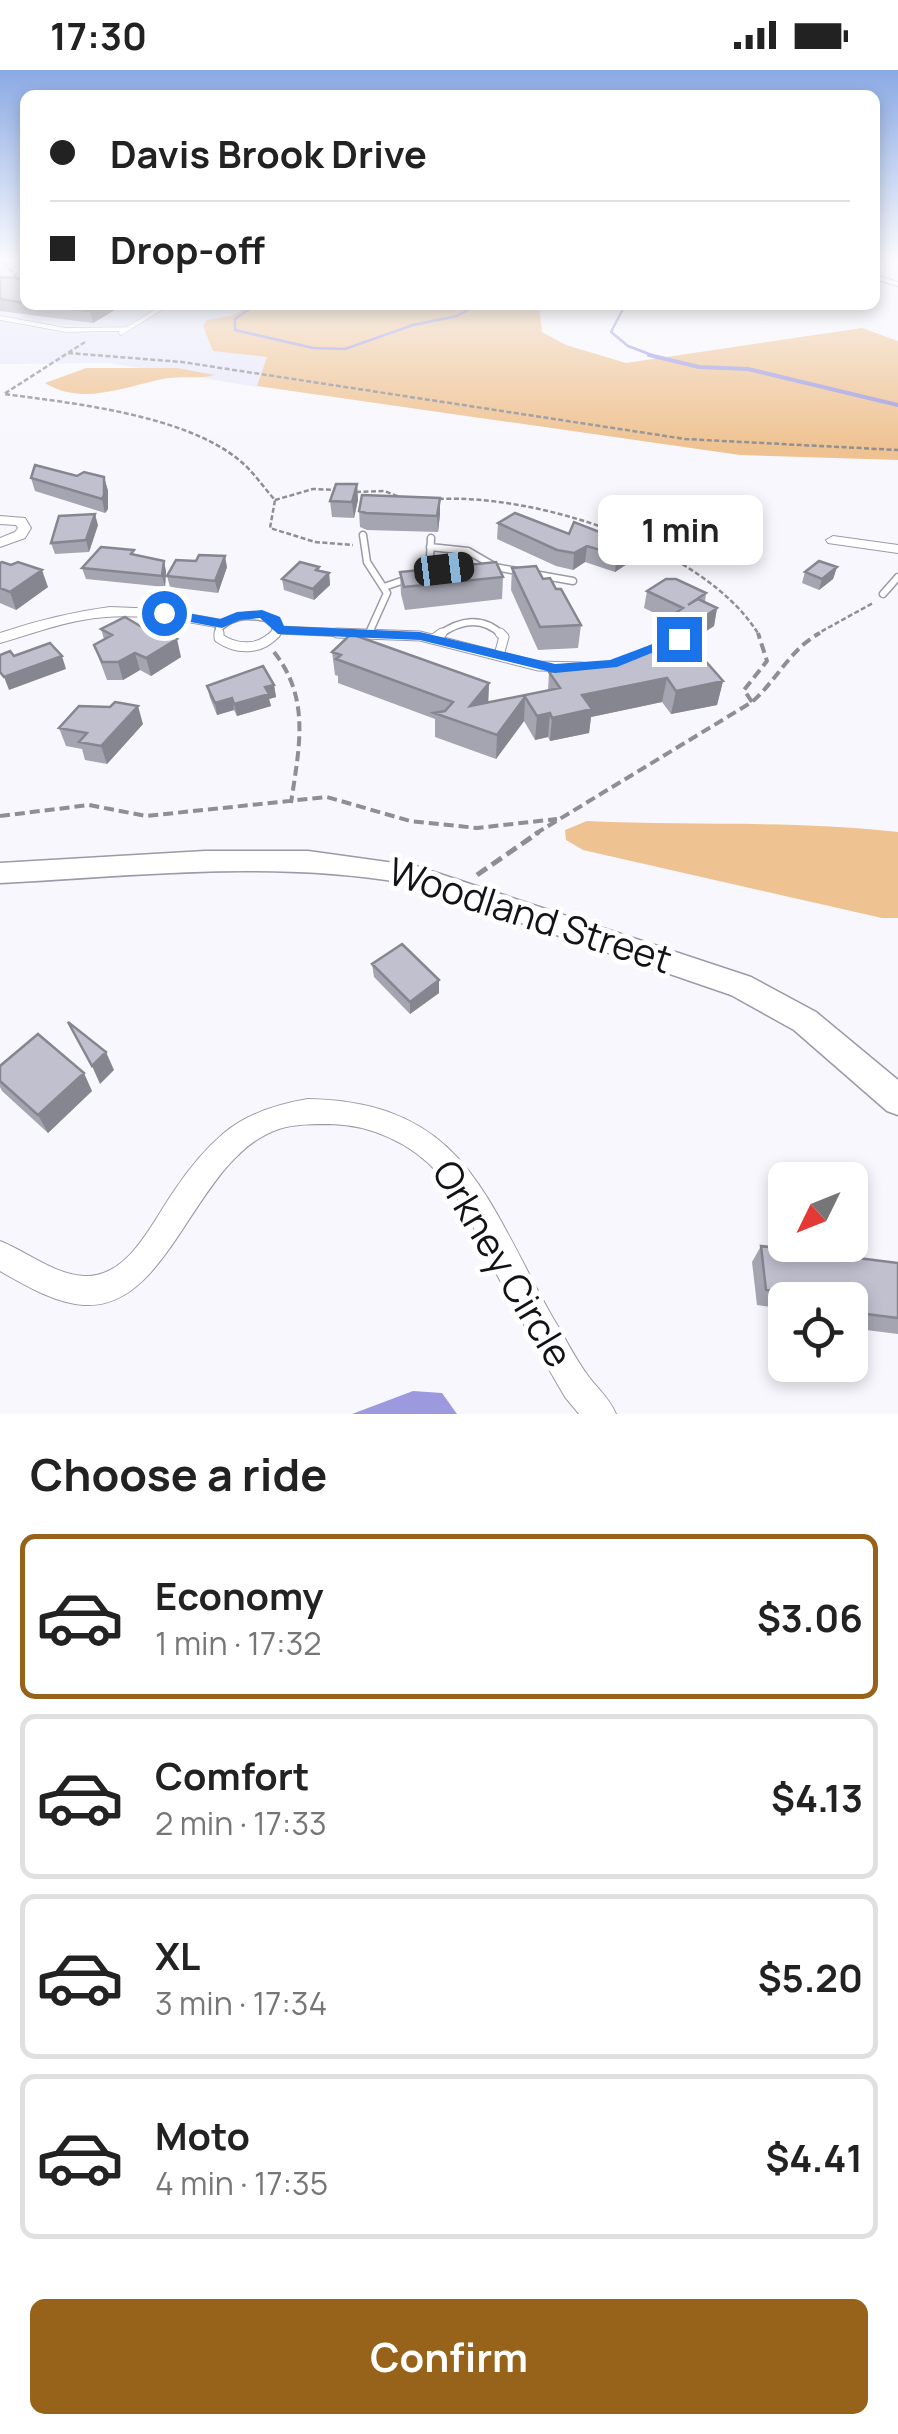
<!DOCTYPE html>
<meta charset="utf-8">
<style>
:root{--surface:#fff;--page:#f6f6f6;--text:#222;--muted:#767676;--line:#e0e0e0;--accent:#97621a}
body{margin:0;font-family:Manrope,sans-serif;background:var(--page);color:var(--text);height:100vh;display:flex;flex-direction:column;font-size:38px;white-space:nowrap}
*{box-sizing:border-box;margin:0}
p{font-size:32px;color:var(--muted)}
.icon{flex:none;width:55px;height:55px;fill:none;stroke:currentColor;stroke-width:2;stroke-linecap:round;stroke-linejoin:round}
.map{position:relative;height:1344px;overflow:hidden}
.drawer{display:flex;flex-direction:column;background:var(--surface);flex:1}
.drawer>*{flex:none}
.hud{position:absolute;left:20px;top:20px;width:860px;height:220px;border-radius:15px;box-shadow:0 5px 15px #0003;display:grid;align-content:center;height:220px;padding:0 30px;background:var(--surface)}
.needle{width:65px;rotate:227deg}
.controls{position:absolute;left:768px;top:1092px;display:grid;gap:20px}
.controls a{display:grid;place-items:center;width:100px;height:100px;border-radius:15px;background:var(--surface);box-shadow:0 5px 15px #0003;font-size:50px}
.end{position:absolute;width:45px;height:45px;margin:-22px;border:12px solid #1a73e8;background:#fff;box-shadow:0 0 0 5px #fff}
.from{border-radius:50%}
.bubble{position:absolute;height:70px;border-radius:15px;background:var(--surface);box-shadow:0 5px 15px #0003;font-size:32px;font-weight:700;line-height:70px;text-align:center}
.car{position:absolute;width:30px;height:60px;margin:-30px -15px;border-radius:12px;box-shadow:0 0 8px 2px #0007;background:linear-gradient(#222 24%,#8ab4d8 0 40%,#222 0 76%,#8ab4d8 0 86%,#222 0)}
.hud b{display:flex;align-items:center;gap:35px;height:95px;font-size:38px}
.hud b+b{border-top:2px solid var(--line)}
.hud i{width:25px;height:25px;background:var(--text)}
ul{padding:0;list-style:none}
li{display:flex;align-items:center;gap:30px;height:165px;margin:0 20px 15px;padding:0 10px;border:5px solid var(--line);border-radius:15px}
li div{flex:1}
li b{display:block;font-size:38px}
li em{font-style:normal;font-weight:700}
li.selected{border-color:var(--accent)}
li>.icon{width:90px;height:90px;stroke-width:1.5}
h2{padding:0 30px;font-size:45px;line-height:120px}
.action{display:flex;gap:20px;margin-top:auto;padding:20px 30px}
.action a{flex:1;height:115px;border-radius:15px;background:var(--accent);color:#fff;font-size:40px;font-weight:700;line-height:115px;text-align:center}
.status{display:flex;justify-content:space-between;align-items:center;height:70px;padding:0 50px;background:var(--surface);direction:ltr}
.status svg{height:28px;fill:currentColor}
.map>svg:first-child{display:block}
.built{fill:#e8e8fb}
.green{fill:#efc291}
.water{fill:#9d99de}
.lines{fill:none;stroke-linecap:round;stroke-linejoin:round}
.stream-far1{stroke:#9d99de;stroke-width:2.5}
.stream{stroke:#9d99de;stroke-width:4}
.service-far2-casing{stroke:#9a9aa9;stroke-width:5}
.service-far1-casing{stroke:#9a9aa9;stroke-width:9}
.service-casing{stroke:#9a9aa9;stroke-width:11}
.minor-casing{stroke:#9a9aa9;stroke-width:2}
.tertiary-casing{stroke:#9a9aa9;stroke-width:3}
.path-far2{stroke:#8e8e93;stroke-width:2.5;stroke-dasharray:5 2.5;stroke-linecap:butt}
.path-far1{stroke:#8e8e93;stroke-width:4;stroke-dasharray:10 5;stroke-linecap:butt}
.path{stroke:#8e8e93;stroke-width:5;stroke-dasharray:12 6;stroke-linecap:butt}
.service-far2{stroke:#fff;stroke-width:4}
.service-far1{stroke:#fff;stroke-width:6}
.service{stroke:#fff;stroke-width:9}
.minor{fill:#fff;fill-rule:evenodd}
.tertiary{fill:#fff;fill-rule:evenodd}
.wall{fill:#a5a5b2}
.shaded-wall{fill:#868691}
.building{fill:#c0c0cf;stroke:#868691;stroke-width:2.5}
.route{fill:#1a73e8}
.labels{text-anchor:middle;stroke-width:10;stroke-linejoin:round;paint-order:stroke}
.near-street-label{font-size:38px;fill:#121217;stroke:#fff}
</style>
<div class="status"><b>17:30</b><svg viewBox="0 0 49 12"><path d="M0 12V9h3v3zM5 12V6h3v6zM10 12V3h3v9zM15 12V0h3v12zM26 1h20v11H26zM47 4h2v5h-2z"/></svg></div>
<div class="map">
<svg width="898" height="1344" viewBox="0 0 898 1344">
<rect width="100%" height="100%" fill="#f7f7fd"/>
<path class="built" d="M3 191H25V235H285L257 317 108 293 0 294V193Z"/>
<path class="green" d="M252 235H539L542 262 566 275 626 293 862 258 898 271V390L740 385 257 316 267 287 213 281 203 256 207 250 231 246Z
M86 298H177L215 305C200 309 184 306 168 308 129 315 83 337 45 313Z
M587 751C692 756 793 750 898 762V848H882L583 780 566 770 565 760Z"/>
<path class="water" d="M413 1321 442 1323 457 1344H352Z"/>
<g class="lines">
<path class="stream-far1" d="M255 235 235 249V260L313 278 345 279 413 255 457 246 477 235
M625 235 611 262 628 276 657 287"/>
<path class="stream" d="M649 285 699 297 748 299 898 335"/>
<g class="service-far2-casing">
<path id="service-far2" d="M0 248 66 260 127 259
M121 263 166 235"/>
</g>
<g class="service-far1-casing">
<path id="service-far1" d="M363 465 367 492 387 523 369 563
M431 468 430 487 435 501
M430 477 468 481 494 496
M489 496 573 511
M384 517 410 508
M883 524 898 507
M278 560 396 565
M219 565V558C237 542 253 545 275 550L276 565
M439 565C460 550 483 546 502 565"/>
</g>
<g class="service-casing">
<path id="service" d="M219 563V568C238 581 261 580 276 563
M337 563 420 566 538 596 582 597
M435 568 442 563
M499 585 504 567 500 563
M640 585 679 569"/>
</g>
<g class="minor-casing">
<path id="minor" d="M875 205 898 212V216L875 209Z
M0 446 25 448 31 458 25 468 0 477V468L15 462 18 458 16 455 0 454Z
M833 466 898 475V483L828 473 826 470Z
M110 537 160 539 222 550 229 554 222 558C176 550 129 541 83 550 54 555 28 565 0 573V563C36 551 72 542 110 537Z
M308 1029C466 1032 486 1131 553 1248 565 1267 575 1289 589 1307 599 1320 610 1329 616 1344H579L565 1327C541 1286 518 1244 495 1201 478 1168 464 1131 438 1103 411 1073 371 1055 331 1054 313 1054 296 1054 279 1059 194 1087 172 1240 84 1235 54 1233 25 1215 0 1201V1171C28 1182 53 1204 84 1206 129 1208 152 1152 174 1121 188 1100 204 1080 224 1063 248 1043 278 1034 308 1029Z"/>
</g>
<g class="tertiary-casing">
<path id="tertiary" d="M205 781H308L416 796 751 907 816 942 898 1010V1045L887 1041 794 960 731 925 405 813C270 790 136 806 0 813V793Z"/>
</g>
<path class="path-far2" d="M0 213 16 205 1 191
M85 272 4 324C72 333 185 345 239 390 253 401 263 417 275 430L270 458 315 472 353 475
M68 283 182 292 685 369 898 380
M356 422 384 421 400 427
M439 429C537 424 706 477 759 565
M275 430 313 419 337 420
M815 565 873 533"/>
<path class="path-far1" d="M274 582C311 629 299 678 291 733
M752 632 744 620 767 591 758 563
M0 746 89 735 146 746 327 727 410 751 477 758 557 749
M535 764 752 632C777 610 791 578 820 563"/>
<path class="path" d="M477 805 539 762"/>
<use href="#service-far2" class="service-far2"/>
<use href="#service-far1" class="service-far1"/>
<use href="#service" class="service"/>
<use href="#minor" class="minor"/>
<use href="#tertiary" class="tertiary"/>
</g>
<path class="wall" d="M0 207 25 209V235H123L93 253 0 241Z
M77 406 104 407 108 421V439L105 443 35 421 31 408Z
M357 414 358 430 354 448 332 447 330 431Z
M440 428V444L438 462 367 460 360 457 359 441Z
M515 443 630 492 615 502 585 492 573 500 556 496 497 469 498 453Z
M98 455 89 482 55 484 51 473Z
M136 485 164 491 166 502 165 517 86 509 82 498Z
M0 493 48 517 16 540 0 533Z
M227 497 218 523 170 517 167 506Z
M319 497 320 501 329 503 330 515 314 530 284 520 282 509Z
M837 497 833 509 819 520 802 513 805 502Z
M512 498 543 509 556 519 581 555 578 578 538 580 511 520Z
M400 502 503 507 502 529 405 540 401 524Z
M647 521 706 523 705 532 717 538 714 556 694 569 674 560 675 553 644 538Z
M101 559 181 587 151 606 140 600 123 610H107L94 575 104 569Z
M332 582 489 613 488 633 548 621 549 602 632 588V584L723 611 717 635 671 644 662 632 591 647 589 663 550 671 548 667 535 670 524 651 496 689 435 667V649L338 613V606L335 605Z
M274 615 276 627 269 629 271 636 237 646 234 640 217 645 210 628 207 616Z
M143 654 107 694 85 690 82 679 66 676 59 658Z
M372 894 439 923 410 944 374 907Z
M0 996 92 1021 48 1063 2 1021 0 1017Z
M761 1176 898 1193V1264L850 1258V1230H785V1239L757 1235 752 1192Z"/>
<path class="shaded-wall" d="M100 235H123L93 253 90 241Z
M104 407 108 421V439L105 443 102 429Z
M357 414 358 430 354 448 352 432Z
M440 428V444L438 462 437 446Z
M95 444 98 455 89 482 86 470Z
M633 475 630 492 615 502 617 485Z
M587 476 585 492 573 500 574 483Z
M225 486 227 497 218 523 215 511Z
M164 491 166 502 165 517 162 506Z
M837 497 833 509 819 520 822 509Z
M42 500 48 517 16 540 10 522Z
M329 503 330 515 314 530 313 519Z
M717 538 714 556 694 569 697 552Z
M177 569 181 587 151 606 146 588Z
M135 583 140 600 123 610 118 592Z
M62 586 66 599 9 620 4 607Z
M667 608 662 632 591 647 589 663 550 671 552 648 582 625Z
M723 611 717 635 671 644 676 621Z
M489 613 488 637 470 636Z
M274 615 276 627 269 629 271 636 237 646 234 634 265 617Z
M525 627 524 651 496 689 497 665Z
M232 628 234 640 217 645 215 633Z
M138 636 143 654 107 694 101 676Z
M550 643 548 667 535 670 537 646Z
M439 910V923L410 944V932Z
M106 982 114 1000 100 1014 92 996Z
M84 1003 92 1021 48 1063 38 1045Z"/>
<path class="building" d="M0 207 25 209V233L0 229Z
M45 235H100L90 241Z
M35 395 77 406 84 402 104 407V425L102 429 31 408Z
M336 414H357L352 432 330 431Z
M362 425 440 428 437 446 366 443 359 441Z
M515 443 569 464 574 452 633 475 617 485 587 476 574 483 557 480 498 453Z
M95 444 86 470 51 473 59 446Z
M101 477 134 480 131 484 164 491 162 506 82 498Z
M199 485 225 486 215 511 167 506 176 490 196 491Z
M819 491 837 497 822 509 805 502Z
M2 492 11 495 18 492 42 500 10 522 0 518V493Z
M300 492 319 497 316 500 329 503 313 519 282 509Z
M496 492 503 507 404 517 400 502Z
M536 496 543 509 550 508 556 519H561L581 555 540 557 512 498Z
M666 509H676L706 523 688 535 698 529 717 538 697 552 677 542 683 538 647 521Z
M125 547 147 560 152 557 177 569 146 588 135 583 118 592H102L94 575 112 565 101 559Z
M351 564 489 613 470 636 560 618 549 602 635 588 632 584 655 580 666 594 702 587 723 611 676 621 667 608 582 625 592 639 552 648 550 643 537 646 525 627 497 665 434 643 445 641 453 632 336 589 341 585 332 582Z
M50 573 62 586 4 607 0 602V585L10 581 14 586Z
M263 596 274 615 265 617 269 624 234 634 232 628 215 633 207 616Z
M115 632 138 636 101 676 79 672 87 663 59 658 79 636 110 637Z
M402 874 439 910 410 932 372 894Z
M68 952 106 982 92 996Z
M38 964 84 1003 38 1045 0 1011V996Z
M761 1176 898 1193V1248L850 1242V1230L766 1220Z"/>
<linearGradient id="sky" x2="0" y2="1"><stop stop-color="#8aa9e4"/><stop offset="0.5" stop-color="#fbfbfe"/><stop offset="1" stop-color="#fbfbfe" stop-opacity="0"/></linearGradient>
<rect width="898" height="379" fill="url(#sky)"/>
<path class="route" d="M164 539 220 549 237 542 262 540 280 547 284 556 420 562 555 594 610 590 674 566 686 569 617 597 555 603 420 570 278 564 260 548 240 550 222 558 159 546V540Z"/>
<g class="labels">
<g class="near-street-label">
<text transform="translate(530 846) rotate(18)" y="13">Woodland Street</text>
<text transform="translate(502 1194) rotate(59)" y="13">Orkney Circle</text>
</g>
</g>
</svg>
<div class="controls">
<a><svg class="needle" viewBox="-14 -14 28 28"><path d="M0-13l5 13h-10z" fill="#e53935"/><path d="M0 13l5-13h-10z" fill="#767676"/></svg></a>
<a><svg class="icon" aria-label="locate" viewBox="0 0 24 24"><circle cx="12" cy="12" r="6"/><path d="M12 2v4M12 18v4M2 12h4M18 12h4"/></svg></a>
</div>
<i class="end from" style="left:164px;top:543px"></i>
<i class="end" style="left:679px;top:569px"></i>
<div class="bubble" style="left:598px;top:425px;width:165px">1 min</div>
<i class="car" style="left:444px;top:499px;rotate:83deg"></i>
<div class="hud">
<b><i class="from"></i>Davis Brook Drive</b>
<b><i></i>Drop-off</b>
</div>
</div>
<section class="drawer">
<h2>Choose a ride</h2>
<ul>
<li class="selected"><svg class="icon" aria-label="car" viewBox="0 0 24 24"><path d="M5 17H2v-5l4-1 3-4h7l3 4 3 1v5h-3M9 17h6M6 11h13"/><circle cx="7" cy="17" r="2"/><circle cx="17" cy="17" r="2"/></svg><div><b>Economy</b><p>1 min · 17:32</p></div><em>$3.06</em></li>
<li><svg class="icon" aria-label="car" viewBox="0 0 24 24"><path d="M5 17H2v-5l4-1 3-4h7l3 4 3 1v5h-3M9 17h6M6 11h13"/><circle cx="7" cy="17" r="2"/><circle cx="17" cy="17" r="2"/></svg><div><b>Comfort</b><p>2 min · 17:33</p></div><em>$4.13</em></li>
<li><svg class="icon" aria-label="car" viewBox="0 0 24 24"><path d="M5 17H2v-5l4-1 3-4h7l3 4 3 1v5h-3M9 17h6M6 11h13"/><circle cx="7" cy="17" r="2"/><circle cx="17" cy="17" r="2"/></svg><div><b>XL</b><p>3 min · 17:34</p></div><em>$5.20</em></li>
<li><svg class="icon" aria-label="car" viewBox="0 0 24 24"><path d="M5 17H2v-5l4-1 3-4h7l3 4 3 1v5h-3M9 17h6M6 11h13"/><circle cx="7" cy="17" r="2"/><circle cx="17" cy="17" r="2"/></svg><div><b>Moto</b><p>4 min · 17:35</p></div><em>$4.41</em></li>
</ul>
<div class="action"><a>Confirm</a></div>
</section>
